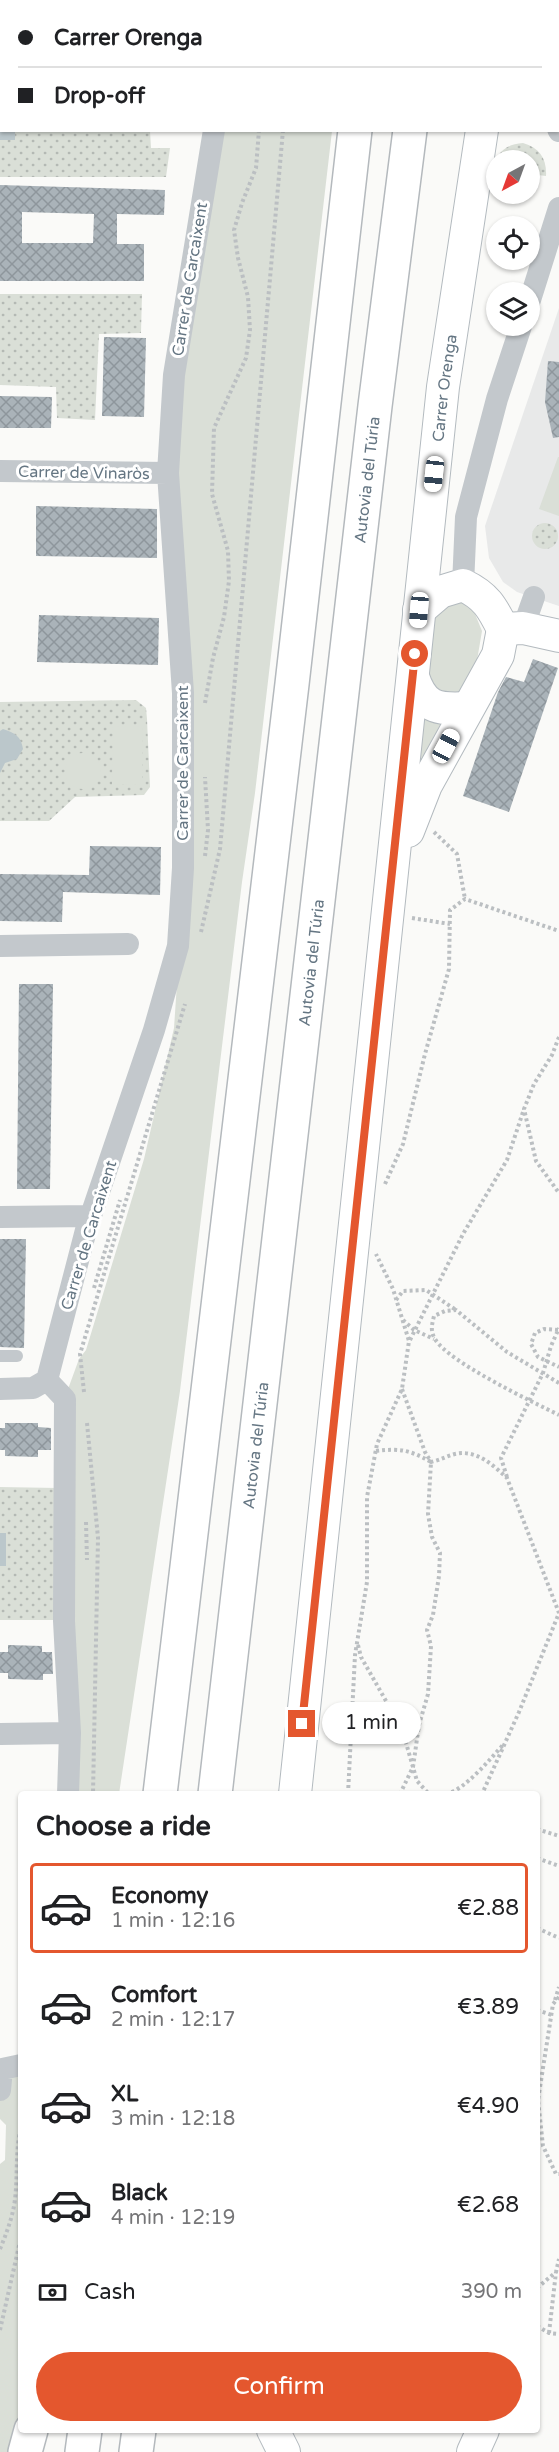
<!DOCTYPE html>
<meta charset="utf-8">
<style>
:root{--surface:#fff;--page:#f6f6f6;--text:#202124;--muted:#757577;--line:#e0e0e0;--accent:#e4572e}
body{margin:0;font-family:"Varela Round",sans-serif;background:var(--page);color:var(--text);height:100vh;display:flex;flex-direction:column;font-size:22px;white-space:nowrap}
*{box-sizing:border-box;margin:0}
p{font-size:20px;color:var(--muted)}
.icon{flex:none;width:33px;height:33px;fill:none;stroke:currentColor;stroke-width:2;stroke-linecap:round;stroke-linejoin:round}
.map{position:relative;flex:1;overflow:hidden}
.panel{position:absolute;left:18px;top:1791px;width:522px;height:642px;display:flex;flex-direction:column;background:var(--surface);border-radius:6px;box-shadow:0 2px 4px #0004}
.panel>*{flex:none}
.top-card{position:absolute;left:0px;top:0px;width:560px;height:132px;box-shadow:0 2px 4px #0004;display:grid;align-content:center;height:132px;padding:0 18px;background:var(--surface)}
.needle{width:39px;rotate:221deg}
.controls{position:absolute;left:486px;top:150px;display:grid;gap:12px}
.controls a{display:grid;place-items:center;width:54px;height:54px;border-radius:50%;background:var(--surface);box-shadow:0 2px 4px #0004;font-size:30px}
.end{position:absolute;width:27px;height:27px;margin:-14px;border:8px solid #e4572e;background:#fff;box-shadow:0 0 0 3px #fff}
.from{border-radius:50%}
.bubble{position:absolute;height:42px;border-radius:21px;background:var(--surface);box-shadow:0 2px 4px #0004;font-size:20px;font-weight:600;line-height:42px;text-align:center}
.car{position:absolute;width:18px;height:36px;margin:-18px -9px;border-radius:8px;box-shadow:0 0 4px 2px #0007;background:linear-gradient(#fff 24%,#345 0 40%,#fff 0 76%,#345 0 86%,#fff 0)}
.top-card b{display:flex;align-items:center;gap:21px;height:57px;font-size:22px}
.top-card b+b{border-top:2px solid var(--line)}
.top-card i{width:15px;height:15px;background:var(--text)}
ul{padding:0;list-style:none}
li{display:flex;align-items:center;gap:18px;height:90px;margin:0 12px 9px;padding:0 6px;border:3px solid transparent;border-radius:6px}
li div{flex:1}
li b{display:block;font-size:22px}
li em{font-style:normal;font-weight:600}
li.active{border-color:var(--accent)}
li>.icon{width:54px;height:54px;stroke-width:1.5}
h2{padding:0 18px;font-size:27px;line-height:72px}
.pay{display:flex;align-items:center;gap:15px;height:66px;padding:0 18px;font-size:22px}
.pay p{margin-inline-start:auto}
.action{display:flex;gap:12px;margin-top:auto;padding:12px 18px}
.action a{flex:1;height:69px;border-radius:36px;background:var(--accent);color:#fff;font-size:24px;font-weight:600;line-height:69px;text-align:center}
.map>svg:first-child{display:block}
.built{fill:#e8e9e9}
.grass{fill:url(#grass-dots)}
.green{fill:#dadfd7}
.water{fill:#bbc7cb}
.building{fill:url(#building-cross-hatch);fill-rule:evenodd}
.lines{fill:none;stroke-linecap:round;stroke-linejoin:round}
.secondary-casing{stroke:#b3babf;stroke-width:34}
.highway-casing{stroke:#b4b9bd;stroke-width:36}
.path{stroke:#bbbfc2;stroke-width:4;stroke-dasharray:3 3;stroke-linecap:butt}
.lane{stroke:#c3c8cc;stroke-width:12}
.street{stroke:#c3c8cc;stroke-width:22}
.secondary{stroke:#fff;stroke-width:32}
.highway{stroke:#fff;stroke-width:33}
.route{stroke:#e4572e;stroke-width:8}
.labels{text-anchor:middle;stroke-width:6;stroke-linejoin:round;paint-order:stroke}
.street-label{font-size:16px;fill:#657683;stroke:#fff}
</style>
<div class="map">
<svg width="559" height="2452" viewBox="0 0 559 2452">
<defs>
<pattern id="grass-dots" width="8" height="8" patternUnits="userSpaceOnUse" patternTransform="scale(1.5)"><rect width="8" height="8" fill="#dadfd7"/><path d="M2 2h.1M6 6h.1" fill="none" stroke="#b4b9b4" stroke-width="1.8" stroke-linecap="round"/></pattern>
<pattern id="building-cross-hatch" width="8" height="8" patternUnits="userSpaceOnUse" patternTransform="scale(1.5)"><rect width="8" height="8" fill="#aab3b9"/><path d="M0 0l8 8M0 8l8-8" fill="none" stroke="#8e969c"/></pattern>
</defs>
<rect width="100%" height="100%" fill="#fafaf8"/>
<path class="built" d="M559 308V606L517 592 503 582 489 558 485 526Z"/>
<path class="grass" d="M0 84 2 130 150 131 151 148H170L166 177H0Z
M523 143C540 148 547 159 546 176L530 174V160H496V171H492C496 154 505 144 523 143Z
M0 294H142L141 333 99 334 95 420 57 418 56 387 0 385Z
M532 536a13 13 0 1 1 26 0a13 13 0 1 1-26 0Z
M136 700 146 708 147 719 150 787 144 795 75 797 49 821H0V702Z
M0 1487 58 1488 60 1620H0Z"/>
<path class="green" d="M235 0H348L235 2Z
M213 131H332L255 793 242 882 180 1391 119 1794H69L60 1411 79 1359 86 1350 144 1159 174 1028 182 909 166 482Z
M558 457H559V516L539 509Z
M460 602 473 609 482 631 472 690 465 698 428 693V621L435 609Z
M418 710 447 718 419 791Z
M113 726 143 727 142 785 112 784Z
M65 771a18 18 0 1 1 36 0a18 18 0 1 1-36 0Z
M21 2064V2407L11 2452H0V2164L5 2160 6 2125 0 2119V2065Z"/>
<path class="water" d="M0 107 2 130 15 131V140H0Z
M3 729C15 733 21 736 23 749L17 759 5 763 0 773V731Z
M0 1533H6V1566H0Z"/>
<path class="building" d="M0 185 165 190 164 215 117 214V244H144V281H0ZM22 212 94 214 93 243H22Z
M104 337 146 338 144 417 102 416Z
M548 361 559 362V437L553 438 545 402Z
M0 396 52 397 51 428H0Z
M36 506 157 509V558L36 556Z
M39 615 159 618 158 665 37 662Z
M533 659 558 668 509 812 463 796 498 692 506 677 524 682Z
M90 846 161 847 160 895 63 892 62 922 0 921V874L89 875Z
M19 984H53L50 1189H17Z
M0 1239H26L24 1348 0 1347Z
M5 1423H38V1427L51 1428V1450H38V1457L5 1456V1450H0V1428H5Z
M8 1645 42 1646V1652H52L53 1674H43V1680L8 1679V1673H0V1652H8Z"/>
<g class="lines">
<g class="secondary-casing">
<g id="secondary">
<path d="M503 2V0"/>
<path d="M419 610 440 592 463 585C486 596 492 607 503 629"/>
<path d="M503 629 523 628 559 636"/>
<path d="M413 677C423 707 436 710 467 708"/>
<path d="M408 831 426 785 498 655 503 629"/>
<path id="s1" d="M295 1794 443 387 482 130"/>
<path d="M273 2430 284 2452"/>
<path d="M473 2452 483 2430"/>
</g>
</g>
<g class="highway-casing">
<g id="highway">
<path d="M370 2V0"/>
<path d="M426 2 427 0"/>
<path d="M160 1794 292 684 355 130"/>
<path id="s2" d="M215 1794 375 406 410 130"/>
<path d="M25 2452 31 2430"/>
<path d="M82 2452 85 2430"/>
<path d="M136 2452 139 2430"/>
</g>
</g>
<path class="path" d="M294 2V0
M205 703 213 658 224 617 229 581 228 551 212 494 214 428 246 358 250 330 248 297 238 258 234 230 242 203 256 168 259 130
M434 832 457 854 465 899
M205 856 208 830 205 777
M412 918 450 924
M201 932 220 849 283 130
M559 1037 552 1055 534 1084 524 1109 536 1161 559 1193
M385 1184 403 1144 425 1054 449 969 450 910 465 899 559 931
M94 1288 120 1200
M396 1300 403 1291 426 1290 456 1310
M403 1320 414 1330 434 1339
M558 1330 544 1329 535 1333 531 1344 538 1357 559 1367
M410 1340 463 1234 507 1160 524 1109
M559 1383 507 1352 456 1310 445 1311 434 1316C432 1324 430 1331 435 1339 448 1362 533 1402 559 1415
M402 1389 425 1452 431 1462C440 1460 447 1456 455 1454 476 1449 493 1465 507 1478L559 1613 519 1712 482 1794
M84 1392 80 1354 185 1004
M87 1423 98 1538 93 1794
M376 1451C400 1448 410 1450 431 1462L428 1514 432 1537 440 1553 439 1576 433 1615 427 1630 431 1646 428 1694 419 1725 413 1767 400 1794
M507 1477 501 1458 543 1373 551 1346 559 1328
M86 1522 87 1560
M358 1645 361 1657 402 1729 417 1781 429 1794
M348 1794 355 1655 367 1582V1497L377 1444 402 1389 409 1341 393 1289 376 1254
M446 1794C465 1790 490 1759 503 1745
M537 1829 559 1836
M537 1858 559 1866
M537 1928 559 1938
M559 1997 553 2004 538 2100 543 2146 556 2174H559
M555 2000 559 1987
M537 2010 552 2015
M0 2249C7 2232 13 2216 15 2199 18 2175 15 2151 21 2127
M537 2288 556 2272 559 2259
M537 2326 549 2333 559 2334
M0 2330 21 2237
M549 2333 556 2272"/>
<path class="lane" d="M0 1356H17"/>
<path class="street" d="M238 2 239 0
M529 2 530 0
M558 129 559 131
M530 300 559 208
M0 471 168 473
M463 585 466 517 497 399 521 326
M523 628 534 597
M0 946 128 944
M0 1217 91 1216
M47 1380 65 1399 64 1621 70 1733 68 1794
M0 1389 33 1388 47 1380 86 1230 154 1030 178 946 183 868V693L168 473 174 375 214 130
M0 1734 70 1733
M0 2090 2 2069 21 2065"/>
<use href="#secondary" class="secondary"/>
<use href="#highway" class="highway"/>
</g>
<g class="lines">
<path class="route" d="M302 1724 415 654"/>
</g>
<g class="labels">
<g class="street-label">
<text transform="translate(189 279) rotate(-81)" y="6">Carrer de Carcaixent</text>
<text dy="6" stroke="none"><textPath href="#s1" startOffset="1414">Carrer Orenga</textPath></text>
<text transform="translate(84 472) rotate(1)" y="6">Carrer de Vinaròs</text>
<text dy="6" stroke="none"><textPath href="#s2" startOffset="1323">Autovia del Túria</textPath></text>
<text transform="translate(182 763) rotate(-90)" y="6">Carrer de Carcaixent</text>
<text dy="6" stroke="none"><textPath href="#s2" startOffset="837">Autovia del Túria</textPath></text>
<text transform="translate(88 1235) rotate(-73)" y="6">Carrer de Carcaixent</text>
<text dy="6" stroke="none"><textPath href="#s2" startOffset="351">Autovia del Túria</textPath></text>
</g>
</g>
</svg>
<div class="controls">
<a><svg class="needle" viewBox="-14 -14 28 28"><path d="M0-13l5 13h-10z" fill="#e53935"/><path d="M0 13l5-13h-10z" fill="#757577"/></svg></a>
<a><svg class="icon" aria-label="locate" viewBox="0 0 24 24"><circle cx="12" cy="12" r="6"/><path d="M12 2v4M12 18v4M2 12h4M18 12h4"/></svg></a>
<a><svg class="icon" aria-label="layers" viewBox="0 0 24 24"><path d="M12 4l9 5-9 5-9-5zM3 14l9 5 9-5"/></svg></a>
</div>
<i class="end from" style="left:415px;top:654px"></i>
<i class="end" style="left:302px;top:1724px"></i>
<div class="bubble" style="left:322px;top:1702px;width:99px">1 min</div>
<i class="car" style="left:434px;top:474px;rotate:186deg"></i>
<i class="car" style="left:419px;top:610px;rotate:185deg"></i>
<i class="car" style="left:446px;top:746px;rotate:28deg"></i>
<div class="top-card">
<b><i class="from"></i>Carrer Orenga</b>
<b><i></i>Drop-off</b>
</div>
<section class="panel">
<h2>Choose a ride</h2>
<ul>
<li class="active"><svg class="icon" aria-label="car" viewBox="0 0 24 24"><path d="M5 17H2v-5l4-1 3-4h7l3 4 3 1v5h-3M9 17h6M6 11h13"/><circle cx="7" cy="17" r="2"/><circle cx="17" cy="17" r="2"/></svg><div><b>Economy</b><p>1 min · 12:16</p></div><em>€2.88</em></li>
<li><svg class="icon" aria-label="car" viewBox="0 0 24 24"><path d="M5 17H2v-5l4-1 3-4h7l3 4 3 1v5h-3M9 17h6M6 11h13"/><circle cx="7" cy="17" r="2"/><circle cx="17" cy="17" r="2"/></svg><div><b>Comfort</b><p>2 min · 12:17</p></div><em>€3.89</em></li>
<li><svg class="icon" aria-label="car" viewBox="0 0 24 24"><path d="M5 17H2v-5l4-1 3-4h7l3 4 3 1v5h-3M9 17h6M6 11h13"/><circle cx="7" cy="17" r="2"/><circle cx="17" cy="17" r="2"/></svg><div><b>XL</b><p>3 min · 12:18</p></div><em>€4.90</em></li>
<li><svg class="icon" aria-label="car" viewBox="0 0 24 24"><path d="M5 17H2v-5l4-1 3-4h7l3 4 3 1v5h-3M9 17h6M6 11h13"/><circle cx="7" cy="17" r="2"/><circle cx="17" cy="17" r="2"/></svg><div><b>Black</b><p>4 min · 12:19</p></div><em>€2.68</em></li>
</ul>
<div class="pay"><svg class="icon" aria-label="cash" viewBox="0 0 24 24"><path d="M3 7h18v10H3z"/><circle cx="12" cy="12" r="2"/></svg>Cash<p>390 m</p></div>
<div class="action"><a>Confirm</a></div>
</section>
</div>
